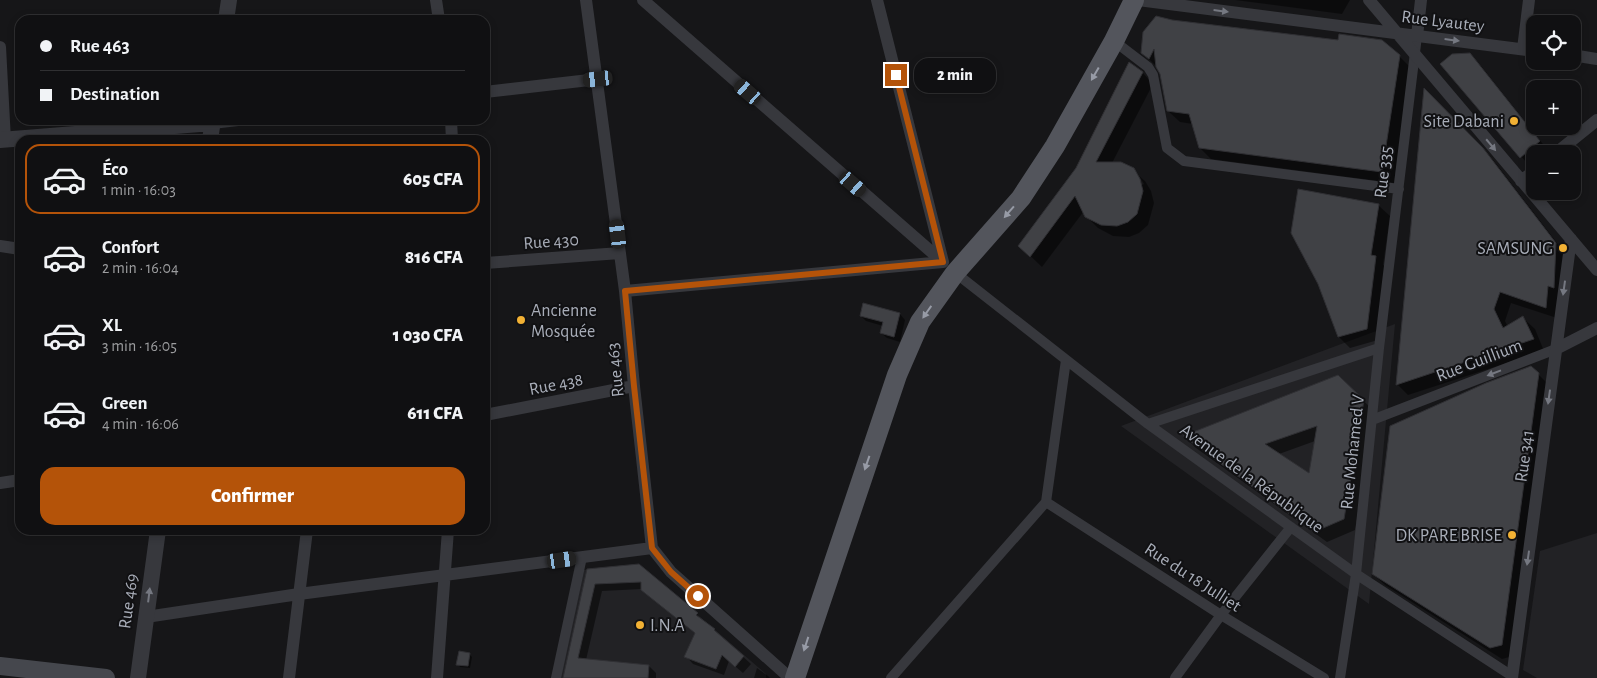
<!DOCTYPE html>
<html lang="fr">
<meta charset="utf-8">
<style>
:root{--surface:#101012;--page:#19191b;--text:#f1f3f6;--muted:#9c9d9f;--line:#303032;--accent:#b45309}
body{margin:0;font-family:"Alegreya Sans",sans-serif;background:var(--page);color:var(--text);height:100vh;display:flex;flex-direction:column;font-size:19px;white-space:nowrap}
*{box-sizing:border-box;margin:0}
p{font-size:16px;color:var(--muted)}
.icon{flex:none;width:28px;height:28px;fill:none;stroke:currentColor;stroke-width:2;stroke-linecap:round;stroke-linejoin:round}
.map{position:relative;flex:1;overflow:hidden}
.details{position:absolute;left:15px;top:135px;width:475px;height:400px;display:flex;flex-direction:column;background:var(--surface);border-radius:15px;box-shadow:0 2px 8px #0003,0 0 0 1px var(--line)}
.details>*{flex:none}
.guide{position:absolute;left:15px;top:15px;width:475px;height:110px;border-radius:15px;box-shadow:0 2px 8px #0003,0 0 0 1px var(--line);display:grid;align-content:center;height:110px;padding:0 25px;background:var(--surface)}
.tools{position:absolute;left:1526px;top:15px;display:grid;gap:10px}
.tools a{display:grid;place-items:center;width:55px;height:55px;border-radius:10px;background:var(--surface);box-shadow:0 2px 8px #0003,0 0 0 1px var(--line);font-size:25px}
.end{position:absolute;width:22px;height:22px;margin:-11px;border:6px solid #b45309;background:#fff;box-shadow:0 0 0 2px #fff}
.from{border-radius:50%}
.bubble{position:absolute;height:35px;border-radius:15px;background:var(--surface);box-shadow:0 2px 8px #0003,0 0 0 1px var(--line);font-size:16px;font-weight:800;line-height:35px;text-align:center}
.car{position:absolute;width:15px;height:30px;margin:-15px -8px;border-radius:6px;box-shadow:0 0 4px 1px #0007;background:linear-gradient(#222 24%,#8ab4d8 0 40%,#222 0 76%,#8ab4d8 0 86%,#222 0)}
.guide b{display:flex;align-items:center;gap:18px;height:48px;font-size:19px}
.guide b+b{border-top:1px solid var(--line)}
.guide i{width:12px;height:12px;background:var(--text)}
ul{padding:9px 0 0;list-style:none}
li{display:flex;align-items:center;gap:15px;height:70px;margin:0 10px 8px;padding:0 15px;border:2px solid transparent;border-radius:15px}
li div{flex:1}
li b{display:block;font-size:19px}
li em{font-style:normal;font-weight:800}
li.current{border-color:var(--accent)}
li>.icon{width:45px;height:45px;stroke-width:1.5}
.cta{display:flex;gap:10px;margin-top:auto;padding:10px 25px}
.cta a{flex:1;height:58px;border-radius:15px;background:var(--accent);color:#fff;font-size:20px;font-weight:800;line-height:58px;text-align:center}
.map>svg:first-child{display:block}
.built{fill:#222225}
.shadow{fill:#0007;fill-rule:evenodd}
.building{fill:#404145;stroke:#303034;fill-rule:evenodd}
.lines{fill:none;stroke-linecap:round;stroke-linejoin:round}
.pedestrian{stroke:#37383d;stroke-width:10}
.minor{stroke:#37383d;stroke-width:12}
.tertiary{stroke:#37383d;stroke-width:16}
.secondary{stroke:#45474d;stroke-width:18}
.primary{stroke:#53555c;stroke-width:20}
.oneway{fill:#757881}
.oneway2{fill:#979ba6}
.route{stroke:#b45309;stroke-width:6}
.poi-dot{fill:#f2b134;stroke:#111113;stroke-width:2}
.labels{text-anchor:middle;stroke-width:4;stroke-linejoin:round;paint-order:stroke}
.street-label{font-size:18px;fill:#a8adb8;stroke:#111113}
.poi-label{font-size:18px;fill:#a8adb8;stroke:#111113;text-anchor:end}
</style>
<div class="map">
<svg width="1597" height="678" viewBox="0 0 1597 678">
<rect width="100%" height="100%" fill="#161618"/>
<path class="built" d="M1395 324 1369 604 1121 426Z
M1597 533V678H1537L1523 670 1540 551Z
M640 565 766 674V678H560L584 570Z"/>
<path class="shadow" d="M1235 0H1350L1342 14Z
M1172 21 1399 56 1411 68 1394 183 1211 159 1200 148 1193 124 1180 122 1168 111 1161 73 1157 67 1142 52Z
M1470 55 1481 66 1550 153 1535 154V166L1532 169 1442 64Z
M1142 72 1153 84 1112 163 1133 169 1139 176H1136L1142 185 1144 184 1139 176 1145 181 1151 191 1154 203 1148 225 1139 233 1129 237 1113 236 1098 228 1086 216 1084 211 1042 267 1020 246 1077 169Z
M1425 91 1494 161 1567 256 1557 318 1511 303 1505 321 1508 327 1523 318 1535 329 1544 351 1408 395 1397 384Z
M1378 205 1390 216 1383 265 1387 269 1378 340 1350 348 1339 337Z
M900 314 905 320 900 342 887 338 881 333 883 326 866 321 861 316Z
M1538 374 1550 386 1513 656 1502 659 1385 585 1373 574Z
M1338 376 1375 412 1355 530 1327 542 1196 448 1185 437ZM1315 441 1310 475 1279 454Z
M639 565 697 614 703 622 714 630 751 664 743 673 729 661 724 675 693 664 686 656 696 634 642 589 602 591 586 660 649 666 656 673V678H564L588 570Z
M469 654 472 657 470 668 460 667 458 664Z
M757 668 768 676 770 678H754Z"/>
<path class="building" d="M1156 16 1172 20 1338 40 1339 34 1382 40 1400 55 1382 172 1199 148 1189 114 1167 111 1160 74 1156 67 1154 49 1149 59 1141 53 1143 32Z
M1470 53 1540 141 1520 158 1440 64 1452 54Z
M1129 62 1143 72 1096 162H1121L1134 168 1140 179 1143 191 1137 214 1128 222 1117 226 1101 225 1085 217 1075 196 1030 257 1018 246 1076 168Z
M1424 88 1483 148 1556 243 1554 288 1548 286 1546 308 1500 292 1494 309 1503 328 1523 316 1534 339 1396 385Z
M1298 189 1379 204 1371 255 1376 256 1367 329 1338 337 1318 284 1291 233Z
M863 303 900 313 894 337 880 333 883 322 860 316Z
M1531 366 1539 373 1502 645 1490 648 1372 574 1390 426 1486 383Z
M1338 375 1364 400 1344 519 1314 532 1183 436ZM1317 426 1309 473 1265 444Z
M639 564 698 613 696 615 715 629 714 630 744 656 735 667 722 655 716 669 684 657 695 633 641 590V582L595 584 578 658 649 665 648 678H563L587 569Z
M459 651 470 653 468 666 456 665Z"/>
<g class="lines">
<path class="pedestrian" d="M1114 41 1148 67 1153 75 1167 148 1184 161 1399 189
M953 271 1148 424 1356 574 1512 676
M1372 420 1556 349
M1148 424 1379 348
M1046 502 1221 615 1324 678
M556 678 582 557
M891 678 1046 502 1066 360
M1175 678 1221 615 1291 527
M1340 678 1356 574 1379 348 1417 36"/>
<path class="minor" d="M436 0 439 20
M586 0 625 291 634 386 652 548 671 572 790 678
M643 0 943 262
M877 0 943 262
M1138 0 1535 51
M1369 0 1597 270
M1417 36 1421 0
M0 47 5 140
M1523 49 1529 0
M1572 55 1597 59
M485 92 598 79
M451 120 452 140
M212 123 238 120
M1555 154 1597 120
M1521 181 1535 170
M0 246 20 249
M485 263 620 253
M625 291 943 262
M1556 349 1597 328
M485 415 634 386
M0 483 20 480
M146 617 299 594 652 548
M289 678 307 530
M437 678 448 530
M1512 678 1571 239"/>
<path class="tertiary" d="M226 20 229 0
M0 140 212 123
M210 140 213 120
M138 678 158 530"/>
<path class="secondary" d="M0 666 106 678"/>
<path class="primary" d="M795 678 897 375 920 322 955 273 1021 198 1055 146 1114 41 1134 0"/>
</g>
<defs><path id="oneway-solid" d="M-6-.8H1V-3.2L6.5 0L1 3.2V.8H-6Z" transform="scale(1.25)"/></defs>
<g class="oneway">
<use href="#oneway-solid" transform="translate(1221 11) rotate(7)"/>
<use href="#oneway-solid" transform="translate(1452 40) rotate(7)"/>
<use href="#oneway-solid" transform="translate(1491 145) rotate(50)"/>
<use href="#oneway-solid" transform="translate(1564 288) rotate(98)"/>
<use href="#oneway-solid" transform="translate(1494 373) rotate(159)"/>
<use href="#oneway-solid" transform="translate(1549 397) rotate(98)"/>
<use href="#oneway-solid" transform="translate(1528 558) rotate(98)"/>
<use href="#oneway-solid" transform="translate(149 595) rotate(-83)"/>
</g>
<g class="oneway2">
<use href="#oneway-solid" transform="translate(1095 74) rotate(120)"/>
<use href="#oneway-solid" transform="translate(1009 212) rotate(131)"/>
<use href="#oneway-solid" transform="translate(927 312) rotate(125)"/>
<use href="#oneway-solid" transform="translate(867 463) rotate(109)"/>
<use href="#oneway-solid" transform="translate(806 644) rotate(108)"/>
</g>
<g class="lines">
<path class="route" d="M698 596 671 572 652 548 634 386 625 291 943 262 896 75"/>
</g>
<g class="poi-dot">
<circle cx="1514" cy="121" r="5"/>
<circle cx="1563" cy="248" r="5"/>
<circle cx="521" cy="320" r="5"/>
<circle cx="1512" cy="535" r="5"/>
<circle cx="640" cy="625" r="5"/>
</g>
<g class="labels">
<g class="street-label">
<text transform="translate(1443 21) rotate(7)" y="6">Rue Lyautey</text>
<text transform="translate(1383 172) rotate(-83)" y="6">Rue 335</text>
<text transform="translate(551 241) rotate(-4)" y="6">Rue 430</text>
<text transform="translate(1479 360) rotate(-21)" y="6">Rue Guillium</text>
<text transform="translate(615 370) rotate(-96)" y="6">Rue 463</text>
<text transform="translate(556 384) rotate(-11)" y="6">Rue 438</text>
<text transform="translate(1352 452) rotate(-84)" y="6">Rue Mohamed V</text>
<text transform="translate(1524 456) rotate(-82)" y="6">Rue 341</text>
<text transform="translate(1252 478) rotate(36)" y="6">Avenue de la République</text>
<text transform="translate(1193 577) rotate(33)" y="6">Rue du 18 Julliet</text>
<text transform="translate(128 601) rotate(-82)" y="6">Rue 469</text>
</g>
<g class="poi-label">
<text x="1504" y="127">Site Dabani</text>
<text x="1553" y="254">SAMSUNG</text>
<text x="531" y="316" text-anchor="start">Ancienne<tspan x="531" dy="21">Mosquée</tspan></text>
<text x="1502" y="541">DK PARE BRISE</text>
<text x="650" y="631" text-anchor="start">I.N.A</text>
</g>
</g>
</svg>
<div class="tools">
<a><svg class="icon" aria-label="locate" viewBox="0 0 24 24"><circle cx="12" cy="12" r="6"/><path d="M12 2v4M12 18v4M2 12h4M18 12h4"/></svg></a>
<a>+</a>
<a>−</a>
</div>
<i class="end from" style="left:698px;top:596px"></i>
<i class="end" style="left:896px;top:75px"></i>
<div class="bubble" style="left:914px;top:58px;width:82px">2 min</div>
<i class="car" style="left:598px;top:79px;rotate:264deg"></i>
<i class="car" style="left:748px;top:92px;rotate:311deg"></i>
<i class="car" style="left:853px;top:184px;rotate:131deg"></i>
<i class="car" style="left:618px;top:234px;rotate:353deg"></i>
<i class="car" style="left:562px;top:560px;rotate:82deg"></i>
<div class="guide">
<b><i class="from"></i>Rue 463</b>
<b><i></i>Destination</b>
</div>
<section class="details">
<ul>
<li class="current"><svg class="icon" aria-label="car" viewBox="0 0 24 24"><path d="M5 17H2v-5l4-1 3-4h7l3 4 3 1v5h-3M9 17h6M6 11h13"/><circle cx="7" cy="17" r="2"/><circle cx="17" cy="17" r="2"/></svg><div><b>Éco</b><p>1 min · 16:03</p></div><em>605 CFA</em></li>
<li><svg class="icon" aria-label="car" viewBox="0 0 24 24"><path d="M5 17H2v-5l4-1 3-4h7l3 4 3 1v5h-3M9 17h6M6 11h13"/><circle cx="7" cy="17" r="2"/><circle cx="17" cy="17" r="2"/></svg><div><b>Confort</b><p>2 min · 16:04</p></div><em>816 CFA</em></li>
<li><svg class="icon" aria-label="car" viewBox="0 0 24 24"><path d="M5 17H2v-5l4-1 3-4h7l3 4 3 1v5h-3M9 17h6M6 11h13"/><circle cx="7" cy="17" r="2"/><circle cx="17" cy="17" r="2"/></svg><div><b>XL</b><p>3 min · 16:05</p></div><em>1 030 CFA</em></li>
<li><svg class="icon" aria-label="car" viewBox="0 0 24 24"><path d="M5 17H2v-5l4-1 3-4h7l3 4 3 1v5h-3M9 17h6M6 11h13"/><circle cx="7" cy="17" r="2"/><circle cx="17" cy="17" r="2"/></svg><div><b>Green</b><p>4 min · 16:06</p></div><em>611 CFA</em></li>
</ul>
<div class="cta"><a>Confirmer</a></div>
</section>
</div>
